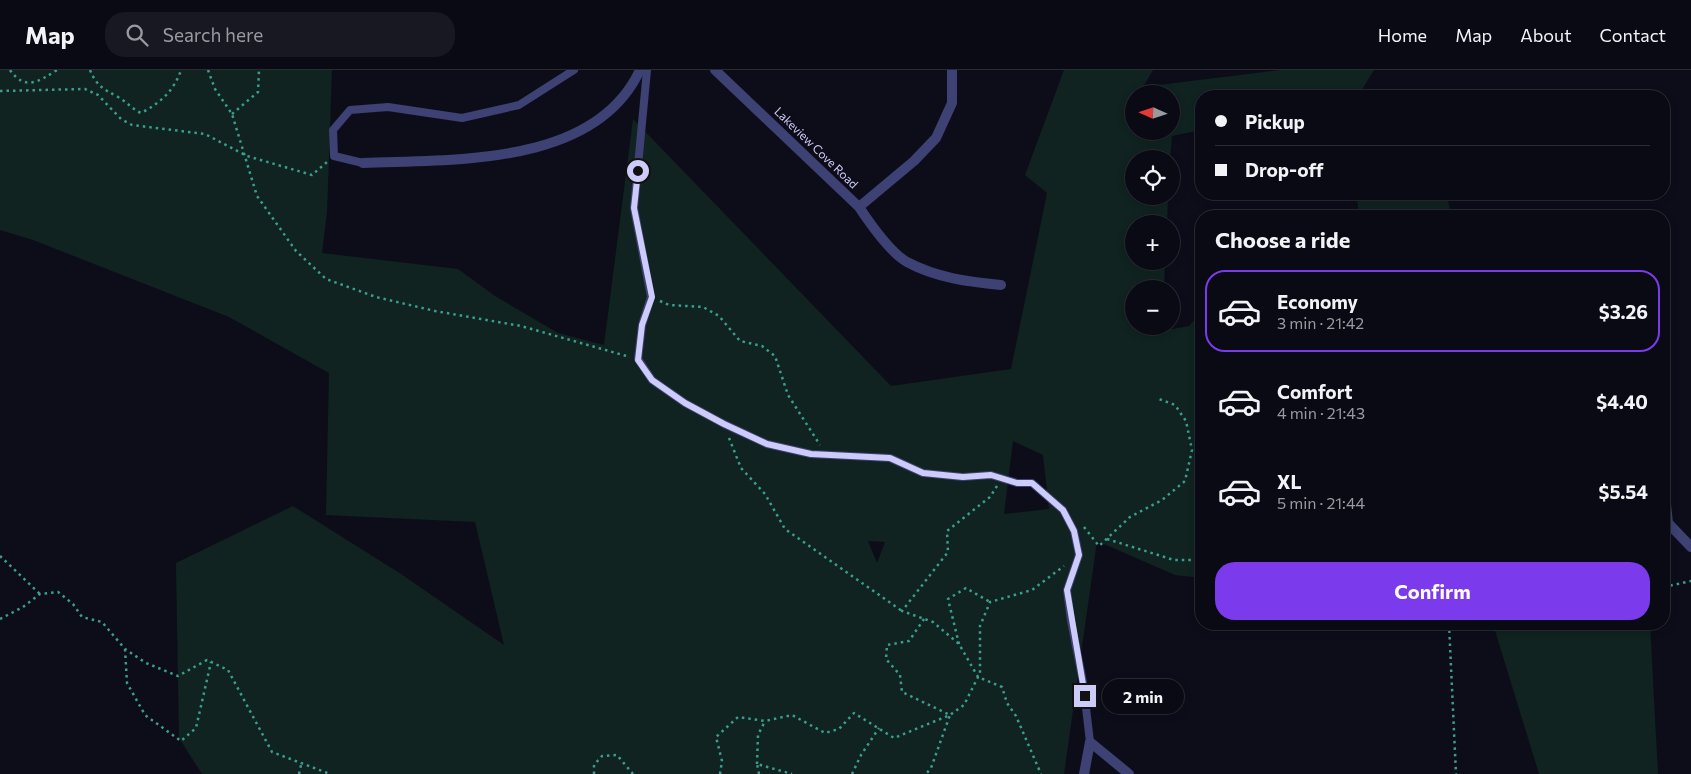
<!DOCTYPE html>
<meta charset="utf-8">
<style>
:root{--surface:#0a0a14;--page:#181822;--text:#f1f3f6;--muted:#999aa0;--line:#2a2b34;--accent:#7c3aed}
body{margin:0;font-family:Commissioner,sans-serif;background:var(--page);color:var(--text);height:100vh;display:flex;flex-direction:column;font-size:19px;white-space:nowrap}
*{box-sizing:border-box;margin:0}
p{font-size:16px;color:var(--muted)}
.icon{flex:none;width:28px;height:28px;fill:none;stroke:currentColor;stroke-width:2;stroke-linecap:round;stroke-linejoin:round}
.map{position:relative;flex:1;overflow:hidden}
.panel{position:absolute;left:1195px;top:140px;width:475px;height:420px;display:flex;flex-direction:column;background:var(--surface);border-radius:20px;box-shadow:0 2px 8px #0003,0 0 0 1px var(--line)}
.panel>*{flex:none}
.top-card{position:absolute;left:1195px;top:20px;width:475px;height:110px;border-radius:20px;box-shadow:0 2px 8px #0003,0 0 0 1px var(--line);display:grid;align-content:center;height:110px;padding:0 20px;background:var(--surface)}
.needle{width:32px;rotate:273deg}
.buttons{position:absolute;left:1125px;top:15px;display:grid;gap:10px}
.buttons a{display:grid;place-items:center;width:55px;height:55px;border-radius:50%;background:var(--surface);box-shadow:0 2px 8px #0003,0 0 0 1px var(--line);font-size:25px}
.end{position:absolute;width:22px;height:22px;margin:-11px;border:6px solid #cccbf9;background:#111;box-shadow:0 0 0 2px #111}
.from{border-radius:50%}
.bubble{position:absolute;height:35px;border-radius:18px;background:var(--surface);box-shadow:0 2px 8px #0003,0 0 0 1px var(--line);font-size:16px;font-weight:700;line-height:35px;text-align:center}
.top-card b{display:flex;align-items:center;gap:18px;height:48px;font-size:19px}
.top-card b+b{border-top:1px solid var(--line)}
.top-card i{width:12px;height:12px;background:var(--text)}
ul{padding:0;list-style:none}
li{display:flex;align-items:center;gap:15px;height:82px;margin:0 10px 8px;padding:0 10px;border:2px solid transparent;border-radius:20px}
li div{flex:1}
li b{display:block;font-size:19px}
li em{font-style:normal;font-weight:700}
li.current{border-color:var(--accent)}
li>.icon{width:45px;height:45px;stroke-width:1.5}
h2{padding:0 20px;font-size:22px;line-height:60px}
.cta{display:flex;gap:10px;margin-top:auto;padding:10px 20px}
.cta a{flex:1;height:58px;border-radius:20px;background:var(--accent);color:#fff;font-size:20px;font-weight:700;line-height:58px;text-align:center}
header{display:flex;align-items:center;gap:30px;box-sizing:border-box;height:70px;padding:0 25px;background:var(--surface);border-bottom:1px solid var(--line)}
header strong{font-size:24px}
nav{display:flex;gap:28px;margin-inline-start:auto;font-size:18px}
.search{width:350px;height:45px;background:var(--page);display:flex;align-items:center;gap:12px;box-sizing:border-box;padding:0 18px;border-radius:20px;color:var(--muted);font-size:19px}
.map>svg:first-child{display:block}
.green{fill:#102320;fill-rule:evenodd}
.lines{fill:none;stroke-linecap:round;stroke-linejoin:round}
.path{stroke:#3a9e8e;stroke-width:2.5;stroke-dasharray:2.5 4;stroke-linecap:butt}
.lane{stroke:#3d4173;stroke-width:8}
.street{stroke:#3d4173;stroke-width:10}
.route{stroke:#cccbf9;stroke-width:6}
.labels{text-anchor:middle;stroke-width:5;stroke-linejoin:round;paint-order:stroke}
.street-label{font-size:12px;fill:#cccbf9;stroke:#0d0d1a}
</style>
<header>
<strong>Map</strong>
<div class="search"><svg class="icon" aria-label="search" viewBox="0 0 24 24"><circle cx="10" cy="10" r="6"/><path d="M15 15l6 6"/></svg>Search here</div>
<nav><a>Home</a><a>Map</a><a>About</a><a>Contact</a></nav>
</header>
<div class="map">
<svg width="1691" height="704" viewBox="0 0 1691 704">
<rect width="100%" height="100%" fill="#0d0d1a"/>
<path class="green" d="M0 0H332L327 142 322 183 458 199 495 226 558 263 604 275 633 49 891 316 1011 299 1047 123 1025 105 1064 0H1153L1143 17 1280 0H1374L1358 26H1201V60L1172 66 1170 89H1134V126H1168L1167 154H1134V191H1165L1164 219H1134V256H1162V261L1189 256 1201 243V508L1175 505 1097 471 1064 704H202L179 668 176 493 293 436 401 504 504 575 475 452 326 445 329 303 229 247 33 170 0 160ZM1134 24H1171V61H1134ZM1013 371 1043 385 1049 439 1004 444ZM868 471 885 472 877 493Z
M1365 124H1447L1451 146H1359L1357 129Z
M1493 554H1650L1658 704H1539Z"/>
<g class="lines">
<path class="path" d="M10 0C25 21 38 12 57 0
M90 0C97 17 104 19 118 27 127 32 132 39 141 43 160 33 174 21 181 0
M208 0 215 19 232 44 257 126 296 181 326 209 376 227 435 241 521 256 630 287
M0 21 85 19 98 25 121 49 132 55 205 64 247 86 312 105 327 92
M232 44 258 22 259 0
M660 231 669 235 703 237 719 246 740 271 762 276 775 286 788 325 820 375
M729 368 741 398 765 424 785 459 902 541
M997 416 990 427 947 461 948 482 902 541 933 552 959 574 978 607 1002 617 1007 633 1016 646 1041 704
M1084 457 1099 476 1130 447 1162 430 1185 411 1192 380 1186 351 1175 335 1159 329
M1107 469 1174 490H1201
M0 486 40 524
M1664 517 1691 511
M0 549 23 537 40 524 58 522 73 534 82 547 102 552 125 579 146 593 178 606 207 590 228 600 272 682 330 704
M924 549 909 571 887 575 886 589 900 605 902 622 950 645 931 698 926 704
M1449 554 1456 704
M959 574 948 529 966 518 990 532
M125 579 127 613 145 645 181 671 196 658 211 592
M757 694 758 665 765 651
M299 704 301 695
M594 704V695L602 686 617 685 633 704
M720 704 722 691 716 667 738 647 765 651 792 645 825 663 839 659 854 643 894 668 950 645 964 635 980 603V556L990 532 1032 520 1064 496
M759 704 757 694 792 704
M852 704 861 685 879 658"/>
<path class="lane" d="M647 0 634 138 651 227 642 255 638 289 652 310 685 333 724 354 767 374 811 384 890 388 923 403 963 407 991 405 1017 413H1032L1063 440 1074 461 1079 485 1067 520 1071 551 1083 612 1090 672
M363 93 334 86 333 60 350 40 388 37 462 48 519 35 574 0"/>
<path class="street" d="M715 0 859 137 914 91 936 68 952 33V0
M363 93C454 89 595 97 640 0
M859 137C869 152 891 183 907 192 937 208 969 212 1001 215
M1664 415 1668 453 1691 477
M1084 704 1090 672 1129 704"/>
</g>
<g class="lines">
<path class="route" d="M638 101 634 138 652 227 642 255 638 290 652 310 685 333 724 354 767 374 811 384 890 388 923 403 963 407 991 405 1017 413H1032L1063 440 1074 461 1079 485 1067 520 1085 626"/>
</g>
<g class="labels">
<g class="street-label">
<text transform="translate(816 78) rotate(44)" y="4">Lakeview Cove Road</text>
</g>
</g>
</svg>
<div class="buttons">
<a><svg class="needle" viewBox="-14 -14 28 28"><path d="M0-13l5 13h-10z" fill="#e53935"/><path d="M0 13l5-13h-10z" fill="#999aa0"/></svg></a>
<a><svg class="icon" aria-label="locate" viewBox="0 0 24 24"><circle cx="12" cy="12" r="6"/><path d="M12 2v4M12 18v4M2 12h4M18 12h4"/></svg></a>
<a>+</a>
<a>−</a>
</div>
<i class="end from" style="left:638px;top:101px"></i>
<i class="end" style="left:1085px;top:626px"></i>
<div class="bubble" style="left:1102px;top:609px;width:82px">2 min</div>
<div class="top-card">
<b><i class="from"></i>Pickup</b>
<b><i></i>Drop-off</b>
</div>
<section class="panel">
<h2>Choose a ride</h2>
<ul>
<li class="current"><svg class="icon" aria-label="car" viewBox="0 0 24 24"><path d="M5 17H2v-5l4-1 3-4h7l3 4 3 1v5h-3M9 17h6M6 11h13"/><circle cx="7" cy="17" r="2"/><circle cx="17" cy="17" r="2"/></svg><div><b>Economy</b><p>3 min · 21:42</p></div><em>$3.26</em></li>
<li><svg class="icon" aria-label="car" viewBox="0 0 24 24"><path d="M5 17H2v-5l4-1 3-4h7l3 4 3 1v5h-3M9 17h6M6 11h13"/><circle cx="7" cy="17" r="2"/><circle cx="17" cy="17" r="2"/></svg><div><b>Comfort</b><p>4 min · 21:43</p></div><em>$4.40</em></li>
<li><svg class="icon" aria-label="car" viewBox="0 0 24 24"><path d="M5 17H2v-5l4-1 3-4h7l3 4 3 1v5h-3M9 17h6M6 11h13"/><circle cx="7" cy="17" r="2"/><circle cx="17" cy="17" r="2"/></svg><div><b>XL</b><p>5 min · 21:44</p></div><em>$5.54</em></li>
</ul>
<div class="cta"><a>Confirm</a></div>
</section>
</div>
